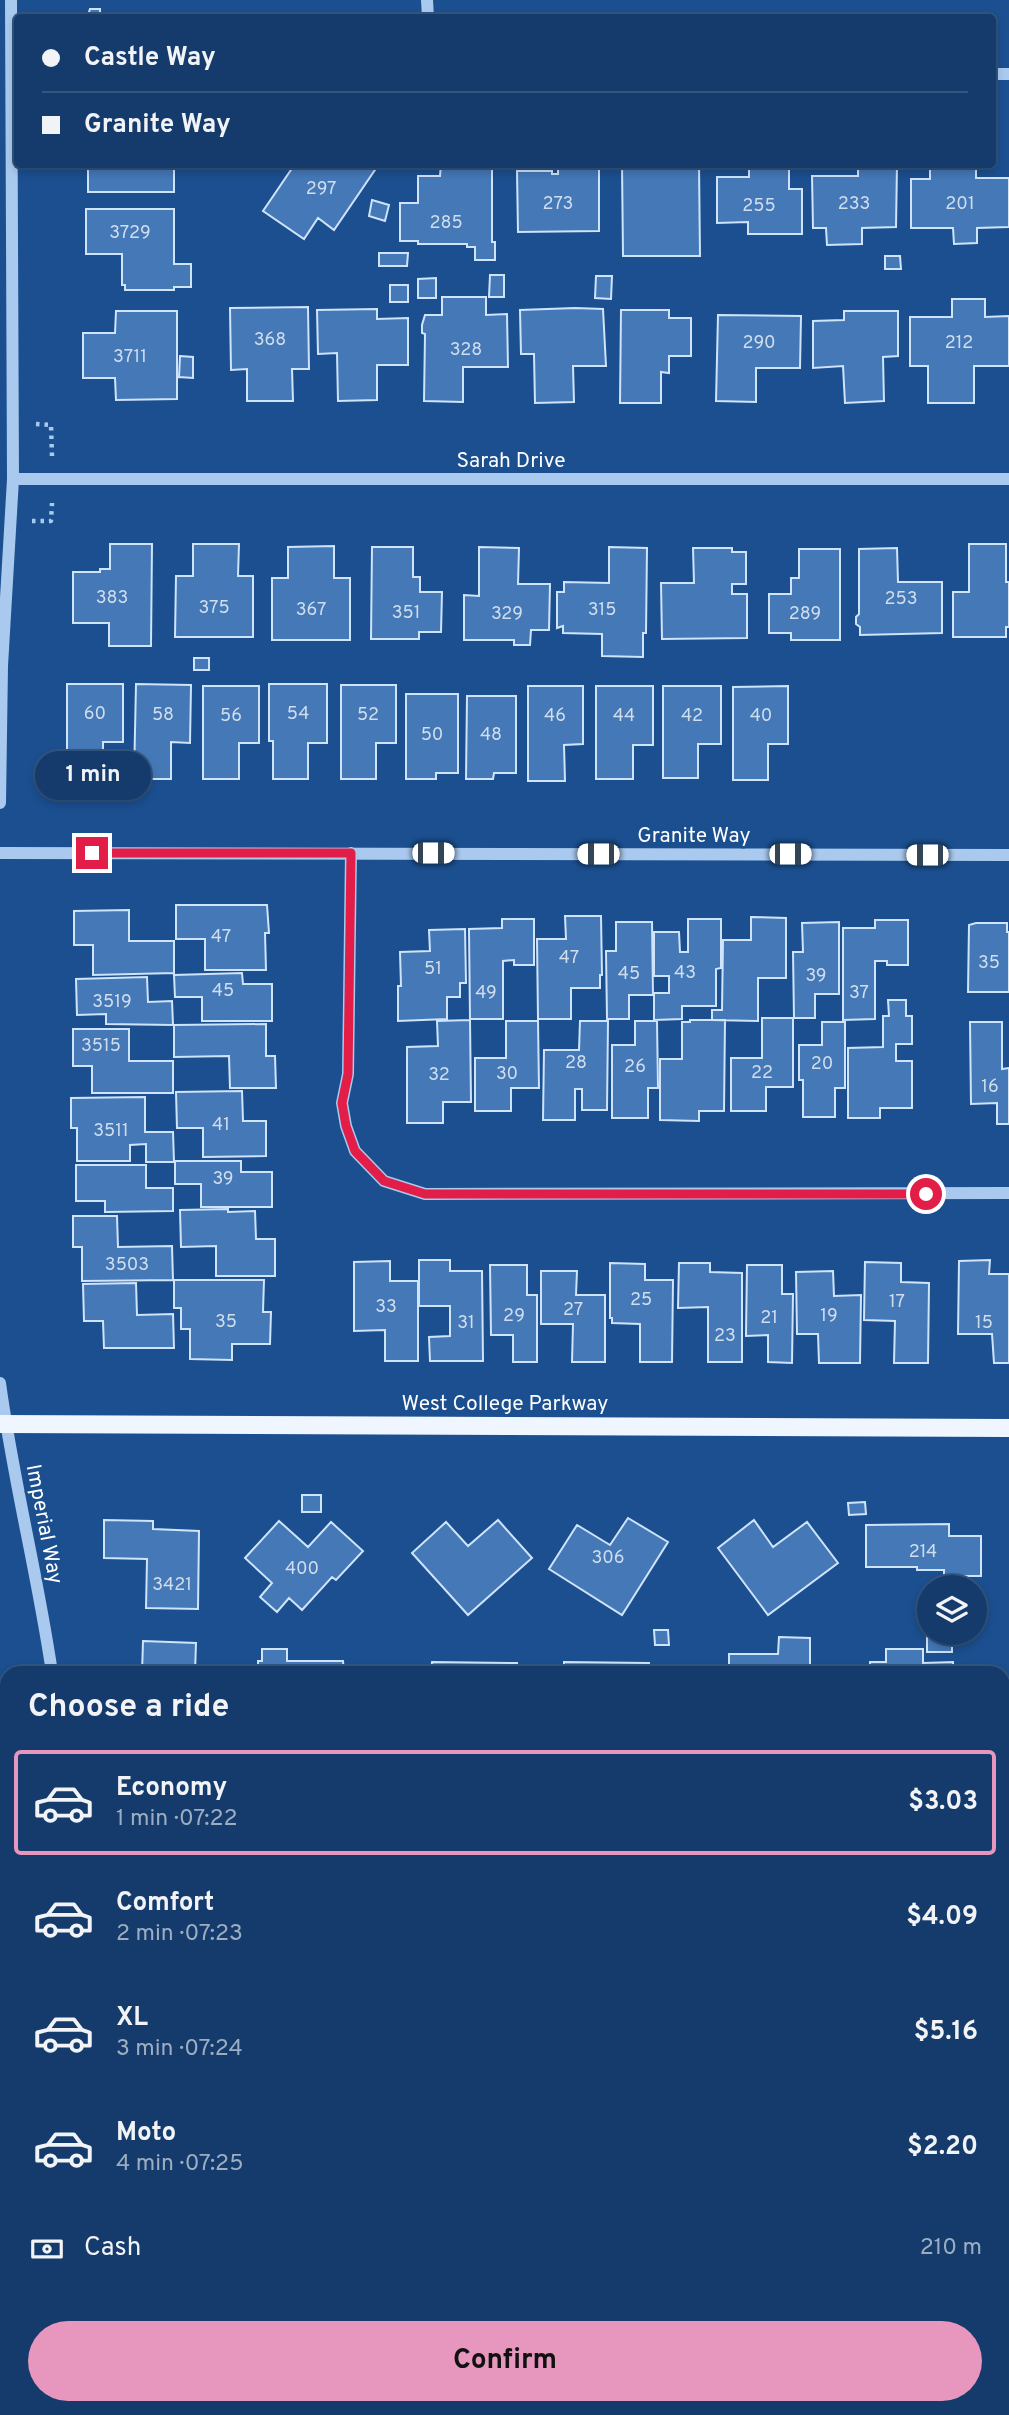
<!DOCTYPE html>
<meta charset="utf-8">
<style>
:root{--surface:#143b6b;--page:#214673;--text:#f1f3f6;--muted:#9dadc1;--line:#33557e;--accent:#e797bd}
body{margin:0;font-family:Overpass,sans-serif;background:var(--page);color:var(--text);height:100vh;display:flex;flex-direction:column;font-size:26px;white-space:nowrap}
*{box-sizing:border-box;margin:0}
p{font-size:23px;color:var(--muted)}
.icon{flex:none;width:38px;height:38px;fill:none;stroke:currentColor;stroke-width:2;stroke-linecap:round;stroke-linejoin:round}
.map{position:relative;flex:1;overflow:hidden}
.sheet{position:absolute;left:0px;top:1666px;width:1010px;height:749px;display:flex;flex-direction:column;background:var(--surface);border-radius:21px 21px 0 0;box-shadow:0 4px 10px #0003,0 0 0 2px var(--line)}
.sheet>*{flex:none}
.top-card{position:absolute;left:14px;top:14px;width:982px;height:154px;border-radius:7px;box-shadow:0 4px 10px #0003,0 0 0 2px var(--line);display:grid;align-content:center;height:154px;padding:0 28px;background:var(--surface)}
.buttons{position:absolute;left:917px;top:1575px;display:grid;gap:14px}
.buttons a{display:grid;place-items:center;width:70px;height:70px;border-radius:50%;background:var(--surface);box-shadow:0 4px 10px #0003,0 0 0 2px var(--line);font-size:35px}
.end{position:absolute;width:32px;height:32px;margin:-16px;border:9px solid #e11d48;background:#fff;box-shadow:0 0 0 4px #fff}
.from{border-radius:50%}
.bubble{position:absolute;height:49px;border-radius:24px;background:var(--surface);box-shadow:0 4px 10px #0003,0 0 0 2px var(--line);font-size:23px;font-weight:700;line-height:49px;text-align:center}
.car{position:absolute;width:21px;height:42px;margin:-21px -10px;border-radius:9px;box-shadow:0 0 5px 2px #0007;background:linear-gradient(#fff 24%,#345 0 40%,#fff 0 76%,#345 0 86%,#fff 0)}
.top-card b{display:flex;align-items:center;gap:24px;height:66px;font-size:26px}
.top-card b+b{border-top:2px solid var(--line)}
.top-card i{width:18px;height:18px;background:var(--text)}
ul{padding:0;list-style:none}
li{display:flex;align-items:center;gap:21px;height:105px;margin:0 14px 10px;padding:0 14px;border:4px solid transparent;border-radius:7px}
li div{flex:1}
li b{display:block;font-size:26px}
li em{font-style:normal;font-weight:700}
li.on{border-color:var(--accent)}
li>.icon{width:63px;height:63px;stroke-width:1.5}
h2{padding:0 28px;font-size:32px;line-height:84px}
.pay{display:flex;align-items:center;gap:18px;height:77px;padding:0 28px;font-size:26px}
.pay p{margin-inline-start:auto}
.button{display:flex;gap:14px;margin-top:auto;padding:14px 28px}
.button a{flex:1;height:80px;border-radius:42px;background:var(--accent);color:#111;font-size:28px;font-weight:700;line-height:80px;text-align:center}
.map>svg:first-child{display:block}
.building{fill:#4478b7;stroke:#cfe3fa;stroke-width:2}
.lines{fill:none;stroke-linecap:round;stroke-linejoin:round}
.path{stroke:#a9c9ee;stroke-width:4.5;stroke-dasharray:3.5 5;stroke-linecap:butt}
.minor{stroke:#a9c9ee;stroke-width:12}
.major{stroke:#f0f6ff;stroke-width:18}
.route{stroke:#e11d48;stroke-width:9}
.labels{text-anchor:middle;stroke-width:5;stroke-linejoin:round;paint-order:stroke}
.number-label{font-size:18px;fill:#d0dded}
.street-label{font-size:21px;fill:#fff;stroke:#1b4f8f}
</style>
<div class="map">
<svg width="1009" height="2415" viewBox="0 0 1009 2415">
<rect width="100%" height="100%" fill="#1b4f8f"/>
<path class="building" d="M90 9H100V14H174L176 18H87Z
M88 164H174V192H88Z
M295 164H379L334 230 318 218 304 239 263 211Z
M441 164H492V242H495V260H475V247H467V244H418V241H400V203H418V176H440Z
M558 164H599V231L518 232 517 171H552V174H558Z
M622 164H699L700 256H623Z
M749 164H789V189H802V234H748V222L717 223V177H749Z
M858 164H897L896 227 862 228V244L827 245 826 228H813L812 176H858Z
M930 164H976V178H1009V227L977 228V243L954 244 953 228H911V179H930Z
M372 200 389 205 385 221 369 216Z
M86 209H174V264H191V287H174V290H125V285H122V254H86Z
M379 253H408L407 266H379Z
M885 256H900L901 269H885Z
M490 275H504V297H489Z
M596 276H612L611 299 595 298Z
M436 278V298H418V279Z
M390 285H408V302H390Z
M442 297H486V315L507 314 508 367H463V402L424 401 425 334 422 333V325L425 315H442Z
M952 299H985V317L1009 316V366H974V403H928V366H910V317H952Z
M308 307 309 369H292L293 401H247V369L231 370 230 308Z
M575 308 603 309 606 366H573L574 402 535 403 534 354H521L520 310Z
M377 309V319L408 318V365H377V400L338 401 337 353 318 354 317 310Z
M621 310H669V318H691V356H669V373L661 372V403H620Z
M116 311H177V399L116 400 115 378H83V333H115Z
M844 311H898V356L883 357 884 401 845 403 843 366 813 368V321L844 320Z
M718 315 801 316 800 368H756V402L716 401Z
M180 356 193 357V378L179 377Z
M110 544H152L151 646H109V623H73V572H100V569H110Z
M193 544H239L238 576H253V637H175L176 576H193Z
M969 544H1006V582H1009V627H1006V637H953V592H969Z
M334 546V578H350V640H272V578H288V547Z
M372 547H413V577H420V592H442L441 632H419V639H371Z
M479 547 519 548 518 584H550L549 630H531L530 645H514V640H464V595L479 596Z
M609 547 647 548 646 633H643V657L602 656V634L563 633V626L557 628V592H564V582L609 583Z
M693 548H732V552H746V584H732V594H747V638L662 639 661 583H694Z
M897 548 898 582H942V633L860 635V627L856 624V617L859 614V549Z
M799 549H840V640H791V633H769V594H791V578H799Z
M194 658H209V670H194Z
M67 684H123V742H103V779H67Z
M136 684 191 685 190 743 171 742V779H134Z
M269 684H327V743H308V779H273V741H269Z
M341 685H396V743H376V779H341Z
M203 686H259V743H239V779H203Z
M528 686H583V744L564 745 565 781H528Z
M596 686H653V745H633V779H596Z
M663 686H721V744H698V778H663Z
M788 686V744H768V780H733V687Z
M406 694H458V773H436V779H406Z
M467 696H516V773H494L493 779H466Z
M176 905H267L269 933H265L266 970H205V939H176Z
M129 910V941H174V973L93 975V945H74V911Z
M565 916H601L602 975H600V988H571V1019H538L537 939H566Z
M751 917 786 918V978H758V1021L712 1020V1010H722L723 940H751Z
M502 919H534V965H514V960L503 961V1019H470L469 929 502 928Z
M688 919H721V968L716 969V1006H682V1019L654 1020V993H669V976H654V932H679L680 952H688Z
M875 920H908V965H887V961H875V1019L843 1020V928H875Z
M616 922H652L653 995H629V1019H607L606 951H616Z
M839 922V994H815V1018H794L793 952H803L802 923Z
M976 923H1007V932H1009V992H968L969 925Z
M465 929 466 983H460V997H447V1019L398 1021V986H401L400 952 430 951 429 930Z
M242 973 243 984H272V1021H202V997H175L174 975Z
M147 977 148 1002 172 1001 173 1025 106 1024V1014L77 1015 76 979Z
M888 1000H906V1016H912V1044H896V1061H912V1108H880V1118H848V1048L883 1047V1016H889Z
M762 1018H793V1087H766V1111H731V1058H762Z
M470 1020 471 1102H443V1123H407V1047L438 1046 437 1021Z
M690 1020H725L724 1111H699V1121L660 1120V1059H682V1022H690Z
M506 1021H538L539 1088H511V1111H475V1058H506Z
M580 1021H608L607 1110H582V1089H575V1120H543L544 1050H579Z
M635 1021H657L658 1088H648V1118H612V1045H635Z
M822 1022H845V1088H835V1117H803V1080H799V1045H822Z
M970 1022H1002V1069L1009 1068V1124H997V1103L971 1104Z
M266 1024V1056H275L276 1088H230L229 1056 174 1057V1025Z
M73 1029H129V1061H173V1093H92V1066H73Z
M242 1091 243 1121H266V1156L203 1157V1128H177L176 1092Z
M145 1097V1132H173L174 1162H146V1144L130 1145V1161H77V1128H71V1098Z
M175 1161H241V1172H272V1207H201V1184H175Z
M76 1165H146V1188H173V1211L105 1212V1201H76Z
M228 1209V1212L255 1211 256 1239H275V1276H216V1246L181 1247 180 1210Z
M73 1216H117L118 1247 172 1246 173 1280 82 1281V1247H73Z
M419 1260H450V1271H482L483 1361H430L429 1337 450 1336V1306H419Z
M990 1260 989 1274H1009V1363H994L992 1334H958L959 1261Z
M390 1261V1281H418V1361H385V1330L354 1331V1262Z
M865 1262 901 1263V1282L929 1283 928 1363H894L895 1321 864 1320Z
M610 1263 645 1264V1280H673L672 1362H640V1324L612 1323V1318H610Z
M679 1263H710V1272L742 1273V1362H708V1307L678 1308Z
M490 1265H527V1295H537V1362H513V1335H491Z
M747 1265H782V1294H793L792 1363 768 1362V1335L746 1336Z
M541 1271H577L576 1295H605V1362H572L573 1324H541Z
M833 1271 834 1296 861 1295 860 1363H819L818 1334H797L796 1272Z
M174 1280H264L263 1312H271L270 1344H232V1360L190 1359V1329H181V1308H174Z
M136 1283 137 1315 173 1314 174 1348H104L103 1321H84L83 1284Z
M302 1495H321V1512H302Z
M865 1502 866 1514 849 1515 848 1503Z
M628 1518 668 1542 622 1615 549 1569 577 1525 610 1545Z
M104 1520 153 1521V1529L199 1531 198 1609 146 1608 147 1559 104 1558Z
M498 1520 532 1558 468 1615 412 1553 446 1522 468 1546Z
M754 1520 773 1547 807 1522 838 1563 768 1615 718 1548Z
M279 1521 308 1547 331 1522 363 1551 336 1580 332 1577 302 1610 289 1598 277 1612 260 1597 272 1583 245 1558Z
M949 1524V1536H981V1576H944V1570H917V1567H866V1525Z
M654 1630H668L669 1645H655Z
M779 1637 810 1638V1673H729V1654H778Z
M927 1637H952V1652H927Z
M143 1641 196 1643 195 1673H142Z
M262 1649H287V1661H343L344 1673H258V1661H262Z
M886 1649H923V1663L953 1662V1673H870V1662H886Z
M432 1662 517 1663V1673H431Z
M564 1662 649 1663V1673H564Z
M1009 1936V2012H1003V1937Z
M1003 2112H1009V2157H1003Z
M1003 2338H1009V2381H1003Z
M184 2408H244V2415H184Z
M311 2408H388V2415H312Z
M423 2408H500V2415H423Z
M522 2408H598V2415H522Z
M635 2408H711V2415H635Z
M730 2408H823V2415H744V2411H730Z
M845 2408H921V2415H845Z
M955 2408H1001V2415H955Z"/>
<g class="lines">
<path class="path" d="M36 424 51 425 52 456
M32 521H51L52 503"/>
<path class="minor" d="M427 0 428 18
M992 74H1009
M13 479H1009
M0 803 2 666 13 479 11 0
M0 853 1009 855
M351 853 348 1074 342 1103 346 1126 355 1151 384 1181 425 1194 1009 1193
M0 1383C13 1480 38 1576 52 1673
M1003 1834H1009
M1003 2269H1009
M72 2408 74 2415"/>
<path class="major" d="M0 1424 1009 1428"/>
</g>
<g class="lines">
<path class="route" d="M92 853H351L348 1074 342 1103 346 1126 355 1151 384 1181 425 1194H926"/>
</g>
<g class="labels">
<g class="number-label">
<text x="321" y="194">297</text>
<text x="558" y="209">273</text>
<text x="854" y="209">233</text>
<text x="960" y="209">201</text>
<text x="759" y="211">255</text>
<text x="446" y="228">285</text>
<text x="130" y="238">3729</text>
<text x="270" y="345">368</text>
<text x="759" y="348">290</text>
<text x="959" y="348">212</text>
<text x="466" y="355">328</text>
<text x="130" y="362">3711</text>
<text x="112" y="603">383</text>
<text x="901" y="604">253</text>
<text x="214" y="613">375</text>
<text x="311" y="615">367</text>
<text x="602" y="615">315</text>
<text x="406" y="618">351</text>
<text x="507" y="619">329</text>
<text x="805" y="619">289</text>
<text x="95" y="719">60</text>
<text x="298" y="719">54</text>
<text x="163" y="720">58</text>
<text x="368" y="720">52</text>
<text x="231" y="721">56</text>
<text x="555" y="721">46</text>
<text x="624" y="721">44</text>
<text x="692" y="721">42</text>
<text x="761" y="721">40</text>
<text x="432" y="740">50</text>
<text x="491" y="740">48</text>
<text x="221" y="942">47</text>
<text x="569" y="963">47</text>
<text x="989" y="968">35</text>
<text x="433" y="974">51</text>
<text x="685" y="978">43</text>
<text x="629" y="979">45</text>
<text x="816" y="981">39</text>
<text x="223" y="996">45</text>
<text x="486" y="998">49</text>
<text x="859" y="998">37</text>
<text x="112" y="1007">3519</text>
<text x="101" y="1051">3515</text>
<text x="576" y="1068">28</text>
<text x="822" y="1069">20</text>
<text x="635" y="1072">26</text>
<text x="762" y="1078">22</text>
<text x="507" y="1079">30</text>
<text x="439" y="1080">32</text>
<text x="990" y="1092">16</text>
<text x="221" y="1130">41</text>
<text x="111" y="1136">3511</text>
<text x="223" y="1184">39</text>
<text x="127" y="1270">3503</text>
<text x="641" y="1305">25</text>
<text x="897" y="1307">17</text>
<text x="386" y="1312">33</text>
<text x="573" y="1315">27</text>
<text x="514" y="1321">29</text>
<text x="829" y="1321">19</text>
<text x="769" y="1323">21</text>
<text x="226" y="1327">35</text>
<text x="466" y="1328">31</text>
<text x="984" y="1328">15</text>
<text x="725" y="1341">23</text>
<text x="923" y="1557">214</text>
<text x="608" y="1563">306</text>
<text x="302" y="1574">400</text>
<text x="172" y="1590">3421</text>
</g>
<g class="street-label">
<text x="511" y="467">Sarah Drive</text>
<text x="694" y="842">Granite Way</text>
<text x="505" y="1410">West College Parkway</text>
<text transform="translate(45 1524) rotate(79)" y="7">Imperial Way</text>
</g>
</g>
</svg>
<div class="buttons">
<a><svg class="icon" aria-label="layers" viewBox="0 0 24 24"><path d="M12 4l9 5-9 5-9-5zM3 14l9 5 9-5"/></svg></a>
</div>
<i class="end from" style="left:926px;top:1194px"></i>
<i class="end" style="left:92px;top:853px"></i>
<div class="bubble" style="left:35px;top:751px;width:116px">1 min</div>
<i class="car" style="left:433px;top:853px;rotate:90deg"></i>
<i class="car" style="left:598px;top:854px;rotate:270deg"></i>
<i class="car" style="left:790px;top:854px;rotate:90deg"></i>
<i class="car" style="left:927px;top:855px;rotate:270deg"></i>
<div class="top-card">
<b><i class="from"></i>Castle Way</b>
<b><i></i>Granite Way</b>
</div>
<section class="sheet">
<h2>Choose a ride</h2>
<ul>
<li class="on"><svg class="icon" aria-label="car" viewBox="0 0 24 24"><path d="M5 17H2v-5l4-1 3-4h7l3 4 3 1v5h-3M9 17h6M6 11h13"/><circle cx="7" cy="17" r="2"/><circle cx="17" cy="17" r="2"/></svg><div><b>Economy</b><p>1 min · 07:22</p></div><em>$3.03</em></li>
<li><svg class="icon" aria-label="car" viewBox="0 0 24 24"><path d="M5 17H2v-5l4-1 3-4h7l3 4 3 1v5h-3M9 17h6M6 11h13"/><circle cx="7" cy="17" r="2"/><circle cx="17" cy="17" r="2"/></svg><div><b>Comfort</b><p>2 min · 07:23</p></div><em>$4.09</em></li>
<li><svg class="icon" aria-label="car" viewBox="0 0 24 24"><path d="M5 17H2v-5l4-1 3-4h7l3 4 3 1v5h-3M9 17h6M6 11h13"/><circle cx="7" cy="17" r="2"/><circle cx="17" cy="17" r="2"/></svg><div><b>XL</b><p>3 min · 07:24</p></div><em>$5.16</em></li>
<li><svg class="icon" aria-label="car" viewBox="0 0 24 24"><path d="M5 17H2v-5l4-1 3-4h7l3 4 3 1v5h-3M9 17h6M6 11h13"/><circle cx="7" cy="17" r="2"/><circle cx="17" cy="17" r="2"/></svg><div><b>Moto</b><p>4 min · 07:25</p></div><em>$2.20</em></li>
</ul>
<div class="pay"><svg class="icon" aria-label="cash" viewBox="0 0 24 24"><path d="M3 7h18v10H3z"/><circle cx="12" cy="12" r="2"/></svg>Cash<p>210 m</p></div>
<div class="button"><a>Confirm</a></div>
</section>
</div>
